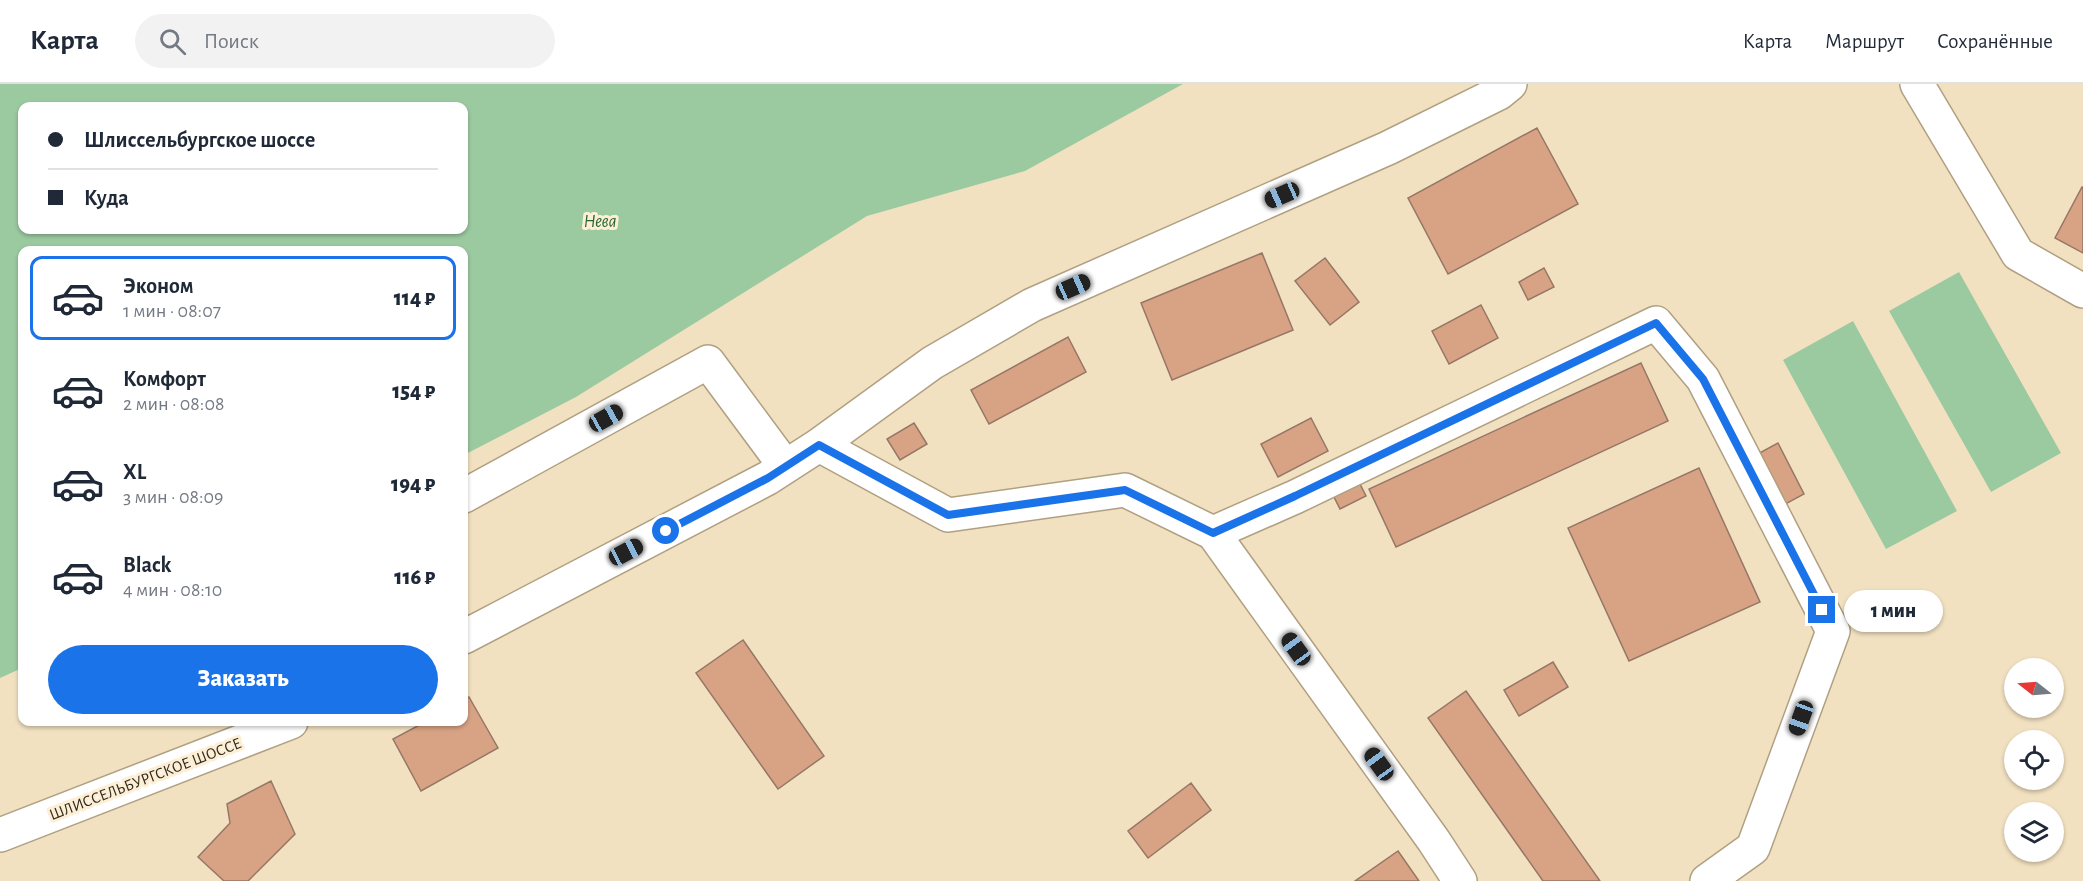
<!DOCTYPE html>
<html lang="ru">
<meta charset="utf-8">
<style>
:root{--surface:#fff;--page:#f2f2f3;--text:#1f2937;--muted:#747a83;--line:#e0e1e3;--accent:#1a73e8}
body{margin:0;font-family:"Alegreya Sans",sans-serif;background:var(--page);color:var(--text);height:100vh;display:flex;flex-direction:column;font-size:22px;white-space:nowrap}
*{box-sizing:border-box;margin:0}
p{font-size:20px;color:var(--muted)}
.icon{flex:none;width:33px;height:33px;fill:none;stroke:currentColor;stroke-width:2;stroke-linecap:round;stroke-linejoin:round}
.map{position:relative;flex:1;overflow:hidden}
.panel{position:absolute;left:18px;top:162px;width:450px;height:480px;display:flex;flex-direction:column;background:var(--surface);border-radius:12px;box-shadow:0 2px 4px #0004}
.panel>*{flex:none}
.banner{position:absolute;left:18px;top:18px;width:450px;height:132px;border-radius:12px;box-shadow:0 2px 4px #0004;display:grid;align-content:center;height:132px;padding:0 30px;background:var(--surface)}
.needle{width:39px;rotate:287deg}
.tools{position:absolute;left:2004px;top:574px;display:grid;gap:12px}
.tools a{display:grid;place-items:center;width:60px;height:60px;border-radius:50%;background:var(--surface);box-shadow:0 2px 4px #0004;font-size:30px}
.end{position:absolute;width:27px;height:27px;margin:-14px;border:8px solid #1a73e8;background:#fff;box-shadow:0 0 0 3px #fff}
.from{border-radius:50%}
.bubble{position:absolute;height:42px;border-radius:21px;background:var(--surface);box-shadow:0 2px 4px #0004;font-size:20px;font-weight:800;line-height:42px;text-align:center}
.car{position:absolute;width:18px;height:36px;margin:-18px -9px;border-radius:8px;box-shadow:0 0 4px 2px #0007;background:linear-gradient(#222 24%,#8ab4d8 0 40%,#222 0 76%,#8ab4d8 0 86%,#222 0)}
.banner b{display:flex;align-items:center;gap:21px;height:57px;font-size:22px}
.banner b+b{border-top:2px solid var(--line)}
.banner i{width:15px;height:15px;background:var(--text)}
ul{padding:10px 0 0;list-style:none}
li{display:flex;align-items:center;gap:18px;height:84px;margin:0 12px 9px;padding:0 18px;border:3px solid transparent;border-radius:12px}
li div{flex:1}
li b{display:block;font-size:22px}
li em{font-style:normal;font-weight:800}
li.on{border-color:var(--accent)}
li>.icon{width:54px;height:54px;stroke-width:1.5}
.action{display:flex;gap:12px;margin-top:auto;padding:12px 30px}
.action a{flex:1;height:69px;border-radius:36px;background:var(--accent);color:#fff;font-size:24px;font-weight:800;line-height:69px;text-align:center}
header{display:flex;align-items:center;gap:36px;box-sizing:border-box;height:84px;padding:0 30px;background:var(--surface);border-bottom:2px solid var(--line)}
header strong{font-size:28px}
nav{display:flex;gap:33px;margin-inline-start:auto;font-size:21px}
.search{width:420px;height:54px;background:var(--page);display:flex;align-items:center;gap:15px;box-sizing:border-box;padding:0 21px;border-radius:33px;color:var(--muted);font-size:22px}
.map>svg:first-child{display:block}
.water{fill:#9ccaa0;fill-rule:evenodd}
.building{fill:#d8a384;stroke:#967766;stroke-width:1.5}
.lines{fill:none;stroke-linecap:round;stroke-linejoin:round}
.minor-casing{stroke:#b0a082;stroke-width:36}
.minor{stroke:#fff;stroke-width:33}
.route{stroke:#1a73e8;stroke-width:8}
.labels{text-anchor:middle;stroke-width:6;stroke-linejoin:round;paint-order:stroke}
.street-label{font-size:16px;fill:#30291d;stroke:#fdefd5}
.water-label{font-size:18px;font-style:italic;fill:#266733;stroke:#fdefd5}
</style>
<header>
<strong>Карта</strong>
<div class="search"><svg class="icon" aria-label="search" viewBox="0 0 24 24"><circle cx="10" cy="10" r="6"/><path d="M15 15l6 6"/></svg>Поиск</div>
<nav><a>Карта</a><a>Маршрут</a><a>Сохранённые</a></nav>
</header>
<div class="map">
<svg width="2083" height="797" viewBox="0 0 2083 797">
<rect width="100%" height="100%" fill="#f2e1c1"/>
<path class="water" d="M0 0H1183L1025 87 867 132 576 313 464 371V166H22V584L0 594ZM22 22H464V146H22Z
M1959 188 2061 369 1991 408 1889 227Z
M1853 237 1957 427 1886 465 1783 276Z"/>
<path class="building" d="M1537 44 1578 120 1448 190 1408 114Z
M2082 103H2083V169L2055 154Z
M1262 169 1293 246 1172 296 1141 219Z
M1325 174 1359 218 1330 241 1295 197Z
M1544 184 1554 203 1528 216 1519 198Z
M1481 221 1498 254 1449 280 1432 247Z
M1068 253 1086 288 989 340 971 306Z
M1641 279 1668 337 1396 463 1369 405Z
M1311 334 1328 367 1278 393 1261 360Z
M914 339 927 360 900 376 887 355Z
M1778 359 1804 410 1778 424 1752 373Z
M1699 384 1760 518 1629 577 1568 444Z
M1357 394 1366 412 1340 425 1331 407Z
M743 556 824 672 778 705 696 589Z
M1553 578 1568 603 1519 632 1504 606Z
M1466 607 1600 797H1543L1428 634Z
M469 613 498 664 421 707 393 655 425 638H464V616Z
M271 697 295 750 248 797H224L198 773 230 739 227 720Z
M1191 699 1211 726 1148 774 1128 747Z
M1398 767 1419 797H1355Z"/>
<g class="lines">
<g class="minor-casing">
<path id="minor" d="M1917 0 2018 170 2083 207
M819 361 948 431 1125 406 1213 449 1434 757 1460 797
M464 412 708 278 785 382
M1213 449 1295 413 1656 239 1703 295 1833 547 1753 764 1707 797
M464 553 768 394 819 361 932 279 1032 221 1388 64 1499 9 1510 0
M0 751 291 638"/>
</g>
<use href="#minor" class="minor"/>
</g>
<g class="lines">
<path class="route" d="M666 447 768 394 819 361 948 431 1125 406 1213 449 1295 412 1656 239 1703 295 1822 526"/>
</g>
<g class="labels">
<g class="street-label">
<text transform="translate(145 694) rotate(-21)" y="6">ШЛИССЕЛЬБУРГСКОЕ ШОССЕ</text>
</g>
<g class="water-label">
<text x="600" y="143">Нева</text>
</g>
</g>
</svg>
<div class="tools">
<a><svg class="needle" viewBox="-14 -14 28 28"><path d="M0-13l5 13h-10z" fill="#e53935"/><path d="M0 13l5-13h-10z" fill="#747a83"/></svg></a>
<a><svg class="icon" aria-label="locate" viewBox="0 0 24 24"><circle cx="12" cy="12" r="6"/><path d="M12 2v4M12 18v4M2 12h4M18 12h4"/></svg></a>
<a><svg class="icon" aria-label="layers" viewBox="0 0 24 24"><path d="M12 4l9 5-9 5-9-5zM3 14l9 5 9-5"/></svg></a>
</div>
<i class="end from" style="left:666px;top:447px"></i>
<i class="end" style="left:1822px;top:526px"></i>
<div class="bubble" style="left:1844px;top:506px;width:99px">1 мин</div>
<i class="car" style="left:1282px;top:111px;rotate:246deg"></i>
<i class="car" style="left:1073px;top:203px;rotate:66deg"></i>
<i class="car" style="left:606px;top:334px;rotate:61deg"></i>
<i class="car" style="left:626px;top:468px;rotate:62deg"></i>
<i class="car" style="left:1296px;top:565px;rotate:324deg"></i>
<i class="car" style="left:1801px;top:634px;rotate:200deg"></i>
<i class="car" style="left:1379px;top:680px;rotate:324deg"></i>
<div class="banner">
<b><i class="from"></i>Шлиссельбургское шоссе</b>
<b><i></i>Куда</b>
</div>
<section class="panel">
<ul>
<li class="on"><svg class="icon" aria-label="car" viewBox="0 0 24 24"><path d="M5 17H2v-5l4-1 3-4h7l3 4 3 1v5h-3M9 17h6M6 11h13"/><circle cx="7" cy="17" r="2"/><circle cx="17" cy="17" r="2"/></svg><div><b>Эконом</b><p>1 мин · 08:07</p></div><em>114 ₽</em></li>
<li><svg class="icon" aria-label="car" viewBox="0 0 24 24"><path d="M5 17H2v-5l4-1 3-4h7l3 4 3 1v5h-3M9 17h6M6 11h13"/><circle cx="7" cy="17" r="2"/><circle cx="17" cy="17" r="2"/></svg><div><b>Комфорт</b><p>2 мин · 08:08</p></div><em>154 ₽</em></li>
<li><svg class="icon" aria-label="car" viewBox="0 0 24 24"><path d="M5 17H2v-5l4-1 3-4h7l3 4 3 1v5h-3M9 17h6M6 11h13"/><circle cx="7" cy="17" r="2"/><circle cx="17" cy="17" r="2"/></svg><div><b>XL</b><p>3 мин · 08:09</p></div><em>194 ₽</em></li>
<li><svg class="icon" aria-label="car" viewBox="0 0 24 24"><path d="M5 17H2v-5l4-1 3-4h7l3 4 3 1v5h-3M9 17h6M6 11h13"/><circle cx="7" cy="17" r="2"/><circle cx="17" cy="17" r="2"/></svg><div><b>Black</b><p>4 мин · 08:10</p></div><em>116 ₽</em></li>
</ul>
<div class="action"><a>Заказать</a></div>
</section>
</div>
